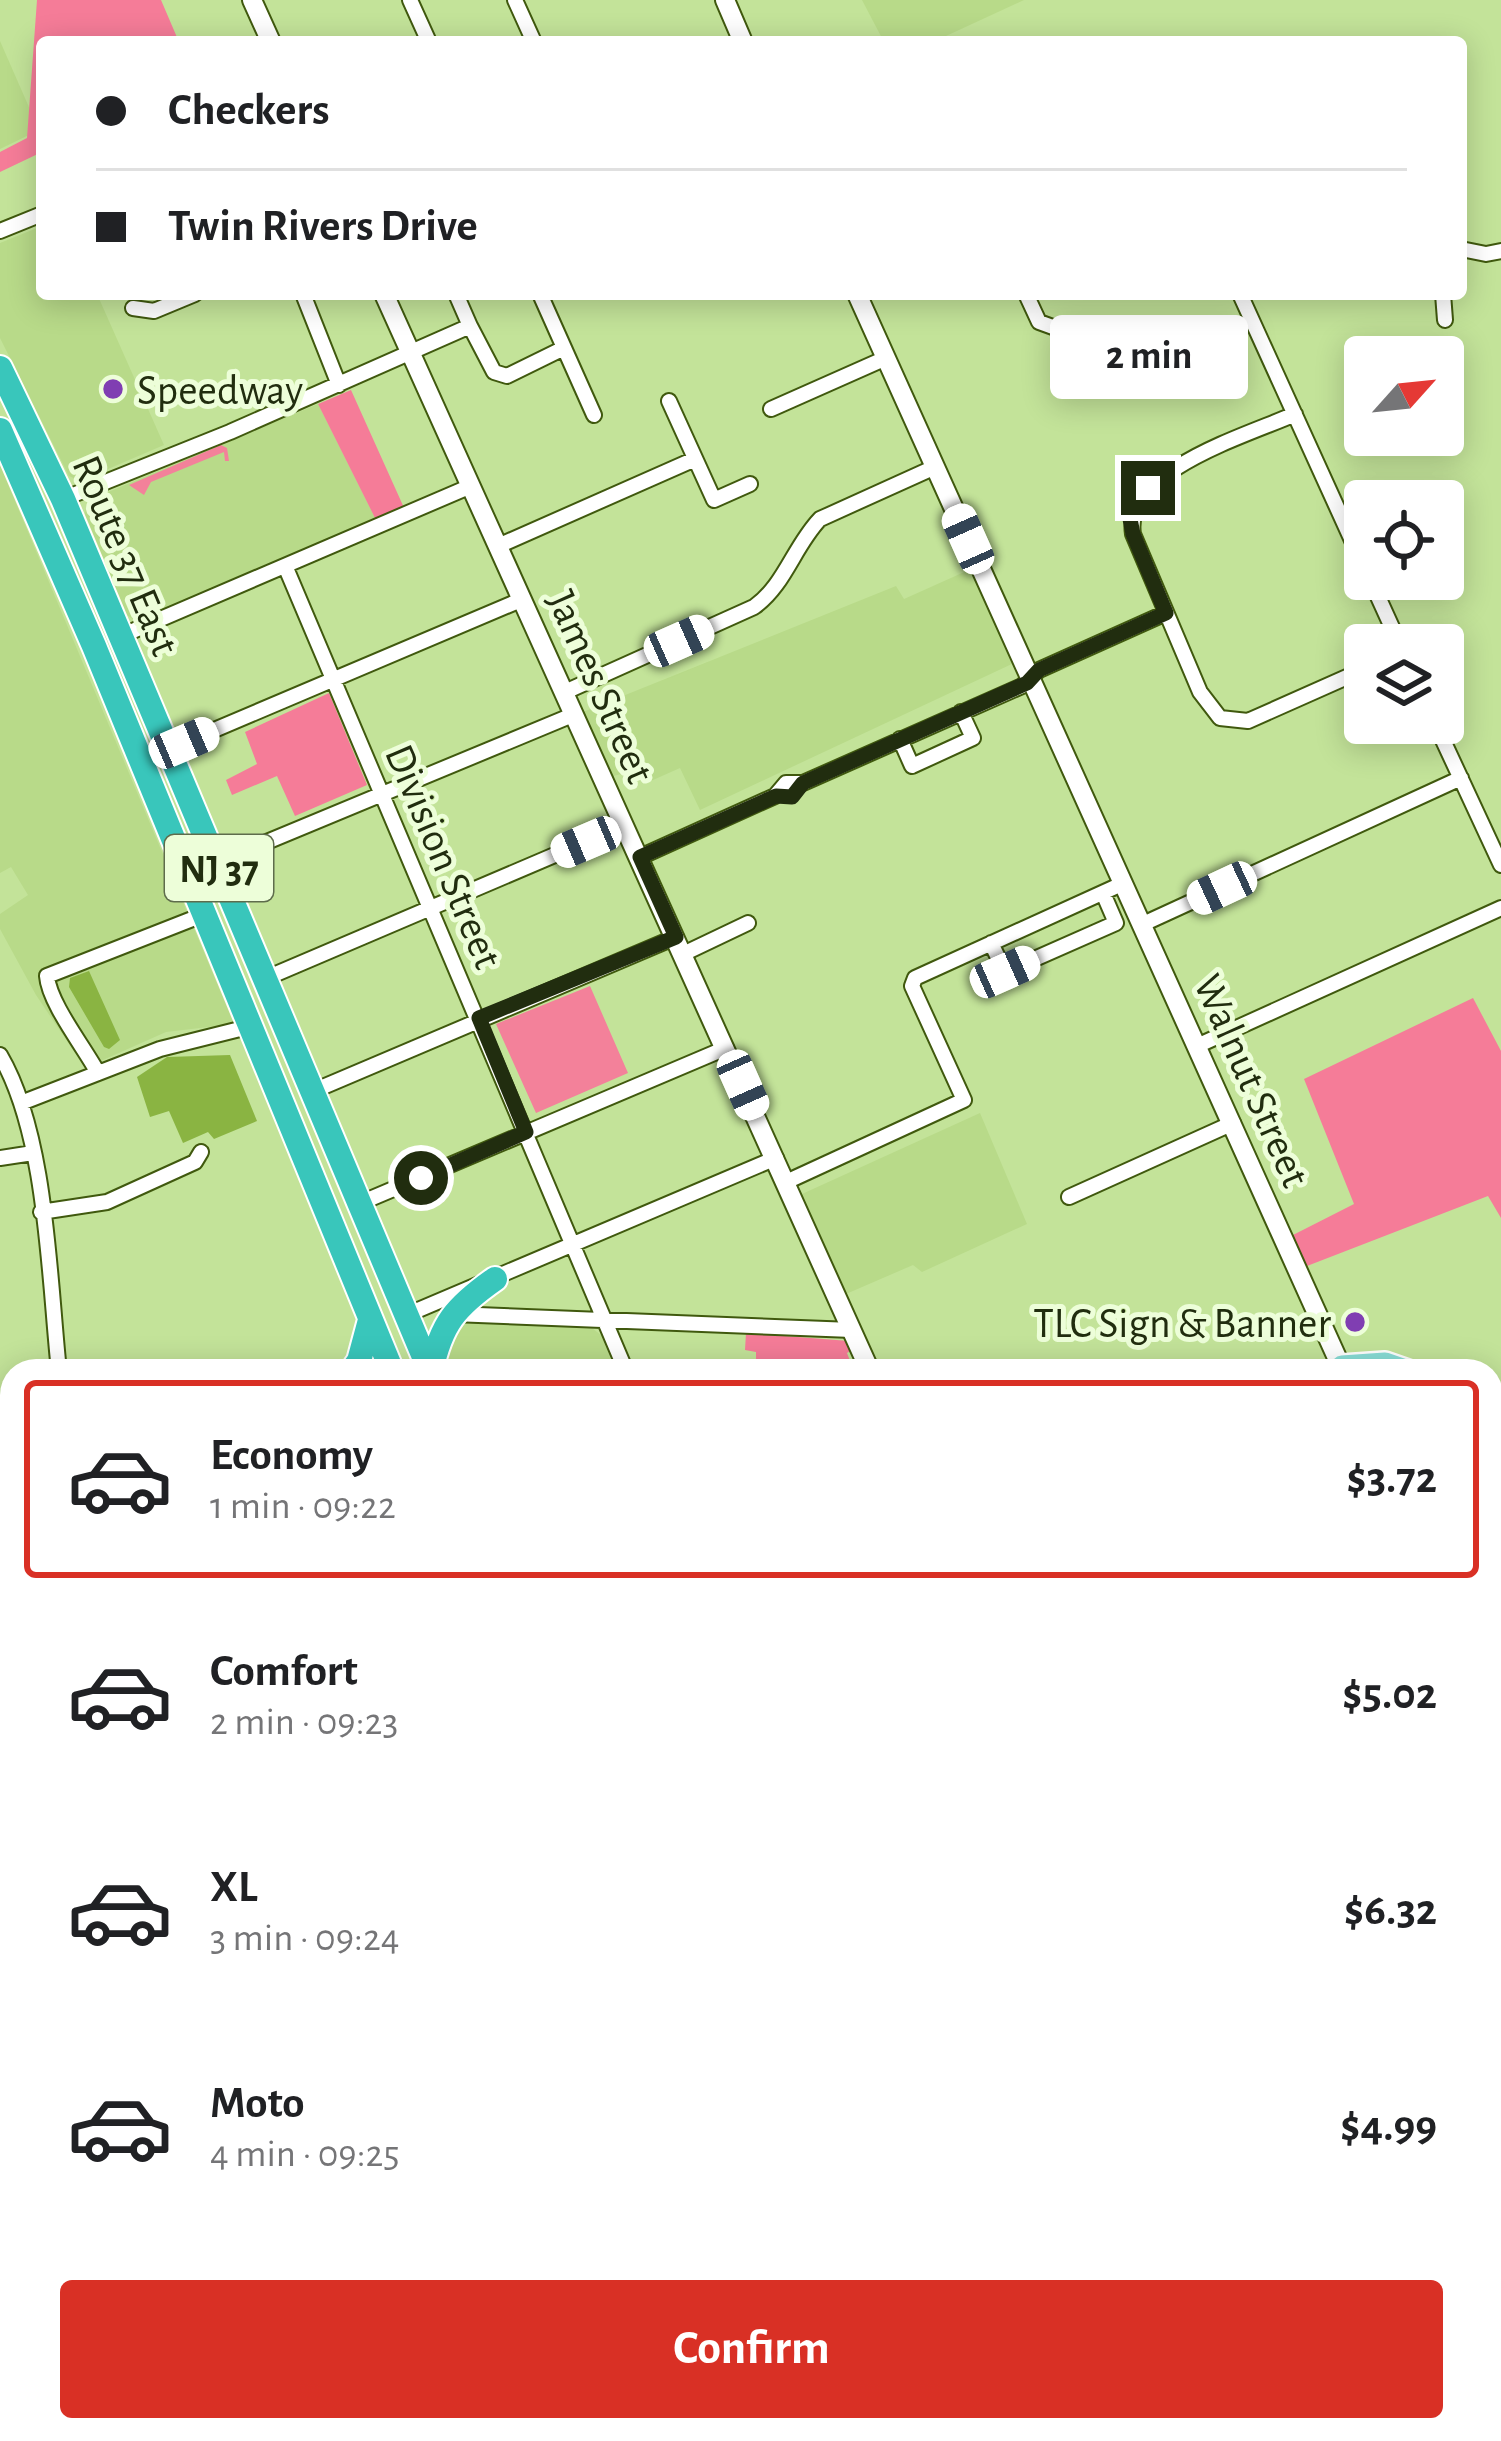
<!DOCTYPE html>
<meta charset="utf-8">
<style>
:root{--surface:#fff;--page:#f6f6f6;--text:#202124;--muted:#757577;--line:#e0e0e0;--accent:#d93025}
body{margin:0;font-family:"Alegreya Sans",sans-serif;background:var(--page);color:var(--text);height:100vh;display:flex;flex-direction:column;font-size:45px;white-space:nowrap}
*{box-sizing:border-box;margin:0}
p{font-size:39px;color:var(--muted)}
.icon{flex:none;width:66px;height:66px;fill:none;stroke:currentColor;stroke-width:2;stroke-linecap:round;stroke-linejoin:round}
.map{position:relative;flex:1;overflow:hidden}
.side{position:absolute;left:0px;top:1359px;width:1503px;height:1083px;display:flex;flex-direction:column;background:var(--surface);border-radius:36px 36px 0 0;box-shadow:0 6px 30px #0003}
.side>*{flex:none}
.banner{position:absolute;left:36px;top:36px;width:1431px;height:264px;border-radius:12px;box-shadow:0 6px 30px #0003;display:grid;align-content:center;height:264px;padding:0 60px;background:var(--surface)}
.needle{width:78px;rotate:63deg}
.buttons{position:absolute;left:1344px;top:336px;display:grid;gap:24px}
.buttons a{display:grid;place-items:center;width:120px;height:120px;border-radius:12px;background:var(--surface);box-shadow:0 6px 30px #0003;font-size:60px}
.end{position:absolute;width:54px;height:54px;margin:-27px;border:15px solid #212d0f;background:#fff;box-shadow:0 0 0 6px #fff}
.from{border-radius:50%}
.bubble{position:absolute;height:84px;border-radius:12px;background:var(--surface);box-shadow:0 6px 30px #0003;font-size:39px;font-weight:700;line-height:84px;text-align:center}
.car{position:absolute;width:36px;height:72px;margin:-36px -18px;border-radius:15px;box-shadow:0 0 9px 3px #0007;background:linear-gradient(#fff 24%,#345 0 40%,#fff 0 76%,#345 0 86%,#fff 0)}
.banner b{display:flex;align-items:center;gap:42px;height:114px;font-size:45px}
.banner b+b{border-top:3px solid var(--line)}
.banner i{width:30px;height:30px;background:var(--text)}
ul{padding:21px 0 0;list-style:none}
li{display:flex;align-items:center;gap:36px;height:198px;margin:0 24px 18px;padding:0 36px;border:6px solid transparent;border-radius:12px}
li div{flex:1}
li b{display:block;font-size:45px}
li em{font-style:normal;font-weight:700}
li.on{border-color:var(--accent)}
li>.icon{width:108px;height:108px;stroke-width:1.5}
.button{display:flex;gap:24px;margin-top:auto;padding:24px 60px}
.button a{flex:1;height:138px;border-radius:12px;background:var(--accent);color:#fff;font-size:48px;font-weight:700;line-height:138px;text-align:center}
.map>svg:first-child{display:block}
.built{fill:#b8da89}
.green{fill:#f3819a}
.forest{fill:#f57c98}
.water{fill:#8ab442}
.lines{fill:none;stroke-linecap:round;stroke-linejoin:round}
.street-casing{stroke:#40590e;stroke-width:18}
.secondary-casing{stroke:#40590e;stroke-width:22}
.primary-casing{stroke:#fff;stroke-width:26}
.highway-casing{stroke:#fff;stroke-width:28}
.street{stroke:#fff;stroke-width:14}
.secondary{stroke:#fff;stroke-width:18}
.primary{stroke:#88ddd6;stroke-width:21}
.highway{stroke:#39c6bb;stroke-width:24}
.route{stroke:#212d0f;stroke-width:15}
.poi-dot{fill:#803eb2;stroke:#edfed9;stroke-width:4.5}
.labels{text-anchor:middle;stroke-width:10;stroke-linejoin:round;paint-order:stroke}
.shield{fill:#edfed9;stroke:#5e6c4c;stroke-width:3}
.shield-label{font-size:39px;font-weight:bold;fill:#212d0f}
.poi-label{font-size:42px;fill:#212d0f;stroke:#edfed9;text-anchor:start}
.street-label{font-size:42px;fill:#212d0f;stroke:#edfed9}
</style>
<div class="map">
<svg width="1501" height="2441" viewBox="0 0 1501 2441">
<rect width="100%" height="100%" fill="#c3e399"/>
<path class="built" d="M862 0H1024L933 42H884Z
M0 41 39 130 0 149Z
M42 226V294H97L164 445 80 481 69 476 0 338V243Z
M318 404 377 522 141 619 134 620 127 615 85 514 87 501Z
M0 465 234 1024 166 1032 85 1068 36 995 0 929V914L28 895 11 867 0 873Z
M971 569 1014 663 700 810 680 768 644 784 638 770 613 776 583 712 896 586 904 599Z
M980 1113 1027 1224 922 1272 913 1265 846 1294 802 1194Z
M462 1321 588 1325 601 1335 616 1371H444L441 1358Z
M0 1441H12V1890L0 1897Z
M240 2430H619V2441H246Z
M677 2430H858L864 2441H677Z"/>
<path class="green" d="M221 445 227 448 229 461H225L224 452 151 482 144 495 129 485Z
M590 986 628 1073 536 1113 496 1024Z
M1491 1541 1501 1557V2158L1491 2164Z"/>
<path class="forest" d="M37 0H161L179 42H42V152L0 172V152L27 138Z
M351 390 405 510 377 522 318 404Z
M329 693 367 785 295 816 277 776 232 795 226 780 257 764 245 732Z
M1473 998 1501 1051V1218L1488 1196 1307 1266 1293 1235 1354 1204 1304 1079Z
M746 1333 849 1341 853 1349 847 1353 854 1371H760L756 1368V1352L745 1350Z"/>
<path class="water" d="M89 971 120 1040 109 1049 104 1047 69 987 70 978Z
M230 1055 257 1121 214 1139 208 1132 183 1143 169 1111 150 1117 137 1077 167 1057Z"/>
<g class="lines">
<g class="street-casing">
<path id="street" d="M410 0 429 42
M515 0 534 42
M0 231 42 214
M1461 249 1486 254 1501 251
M303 294 339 385
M456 294 470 326
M540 294 594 415
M1026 294 1039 322 1072 334
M1240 294 1365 569
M1443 294 1445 320
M133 308 154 311 195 294
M669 401 714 500 750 484
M771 409 886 358
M1295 414C1248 435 1123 471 1133 534L1200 692 1220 718 1248 721 1365 669
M63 499 230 432 470 326 494 372 507 376 564 348
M498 546 695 459
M286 568 626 1371
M1370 579 1400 645
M121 636 471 486
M565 692 754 607C785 585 794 546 820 519L935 467
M1435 723 1501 865
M900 739 912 766 973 738 961 712
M167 750 523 599
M640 857 775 796 786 783H803L1022 686 1039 670 1166 613
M216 863 575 714
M1143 924 1461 778
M991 943 1005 972 1116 923 1103 893
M683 954 748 923
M264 979 625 825
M1199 1045 1501 908
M0 1055C47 1135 49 1278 59 1371
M98 1073C84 1047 49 1003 47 976L205 914
M311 1092 676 937
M21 1103 160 1049 252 1026
M0 1158 33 1153
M786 1182 964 1100 912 986 915 978 1124 883
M1069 1197 1233 1123
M358 1204 726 1048
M41 1212 107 1202 195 1162 201 1152
M453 1314 852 1330
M404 1316 776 1158
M0 1772H12
M1491 1801 1501 1816
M1491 1884 1501 1873
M0 1983 12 1975
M1491 2073 1501 2067
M0 2148 12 2143
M1491 2289 1501 2282
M0 2338 12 2330
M104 2430 109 2441
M1053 2441 1070 2430"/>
</g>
<g class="secondary-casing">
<path id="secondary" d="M252 0 271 42
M725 0 743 42
M384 294 870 1371
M857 294 1343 1371
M1491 2299 1501 2307"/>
</g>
<g class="primary-casing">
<path id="primary" d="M1342 1366 1385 1363 1408 1371
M0 1427H12
M1491 1429 1501 1425
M1491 1450 1501 1446"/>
</g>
<g class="highway-casing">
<path id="highway" d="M0 368 63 499 430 1371
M0 430 94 646 392 1371
M352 1371 359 1361 370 1320
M431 1371C441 1324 455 1307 495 1279
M634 2441V2430
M661 2441V2430"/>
</g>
<use href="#street" class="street"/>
<use href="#secondary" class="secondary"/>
<use href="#primary" class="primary"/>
<use href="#highway" class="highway"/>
</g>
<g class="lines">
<path class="route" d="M421 1178 526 1132 479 1018 676 937 640 857 776 796 792 797 803 783 1027 683 1039 670 1166 613 1133 534 1130 519 1148 488"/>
</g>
<g class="poi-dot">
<circle cx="113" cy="389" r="12"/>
<circle cx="1355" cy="1322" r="12"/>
</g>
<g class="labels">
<rect class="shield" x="165" y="835" width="108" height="66" rx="9"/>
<g class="shield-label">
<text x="219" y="882">NJ 37</text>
</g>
<g class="poi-label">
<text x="137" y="404">Speedway</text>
<text x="1331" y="1337" text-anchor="end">TLC Sign &amp; Banner</text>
</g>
<g class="street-label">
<text transform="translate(127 555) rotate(67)" y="15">Route 37 East</text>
<text transform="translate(602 686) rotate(66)" y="15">James Street</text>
<text transform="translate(445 856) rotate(67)" y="15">Division Street</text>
<text transform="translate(1253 1080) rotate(66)" y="15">Walnut Street</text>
</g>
</g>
</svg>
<div class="buttons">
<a><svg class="needle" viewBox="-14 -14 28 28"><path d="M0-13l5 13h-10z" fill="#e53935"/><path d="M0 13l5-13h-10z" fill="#757577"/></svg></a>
<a><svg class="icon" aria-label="locate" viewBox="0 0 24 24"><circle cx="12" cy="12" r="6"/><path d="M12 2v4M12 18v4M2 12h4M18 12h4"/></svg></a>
<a><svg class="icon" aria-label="layers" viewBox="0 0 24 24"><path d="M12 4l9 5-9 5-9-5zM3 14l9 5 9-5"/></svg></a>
</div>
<i class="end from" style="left:421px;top:1178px"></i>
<i class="end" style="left:1148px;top:488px"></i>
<div class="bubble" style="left:1050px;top:315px;width:198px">2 min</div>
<i class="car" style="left:968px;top:539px;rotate:336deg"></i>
<i class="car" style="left:679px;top:641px;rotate:66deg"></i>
<i class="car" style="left:184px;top:743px;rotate:67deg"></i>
<i class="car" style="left:586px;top:842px;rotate:247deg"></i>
<i class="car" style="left:1222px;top:888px;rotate:245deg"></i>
<i class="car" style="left:1005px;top:972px;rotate:66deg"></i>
<i class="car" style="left:743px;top:1085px;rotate:156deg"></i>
<div class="banner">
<b><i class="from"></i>Checkers</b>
<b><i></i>Twin Rivers Drive</b>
</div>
<section class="side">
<ul>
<li class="on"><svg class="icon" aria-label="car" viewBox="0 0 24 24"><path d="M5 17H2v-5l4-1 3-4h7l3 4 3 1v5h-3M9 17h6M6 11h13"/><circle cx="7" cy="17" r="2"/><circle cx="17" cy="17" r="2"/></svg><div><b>Economy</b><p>1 min · 09:22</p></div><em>$3.72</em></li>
<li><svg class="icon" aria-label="car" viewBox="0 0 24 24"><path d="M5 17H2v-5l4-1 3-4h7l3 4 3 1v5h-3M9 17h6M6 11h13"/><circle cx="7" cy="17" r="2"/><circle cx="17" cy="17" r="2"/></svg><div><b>Comfort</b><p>2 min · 09:23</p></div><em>$5.02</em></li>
<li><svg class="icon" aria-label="car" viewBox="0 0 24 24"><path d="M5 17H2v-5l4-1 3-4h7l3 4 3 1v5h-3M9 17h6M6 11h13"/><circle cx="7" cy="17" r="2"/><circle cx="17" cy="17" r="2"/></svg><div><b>XL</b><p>3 min · 09:24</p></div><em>$6.32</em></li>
<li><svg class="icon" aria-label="car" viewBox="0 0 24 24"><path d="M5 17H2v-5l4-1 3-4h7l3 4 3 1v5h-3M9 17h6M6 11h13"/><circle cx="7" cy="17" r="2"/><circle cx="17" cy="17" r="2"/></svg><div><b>Moto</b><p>4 min · 09:25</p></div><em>$4.99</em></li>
</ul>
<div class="button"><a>Confirm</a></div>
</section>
</div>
